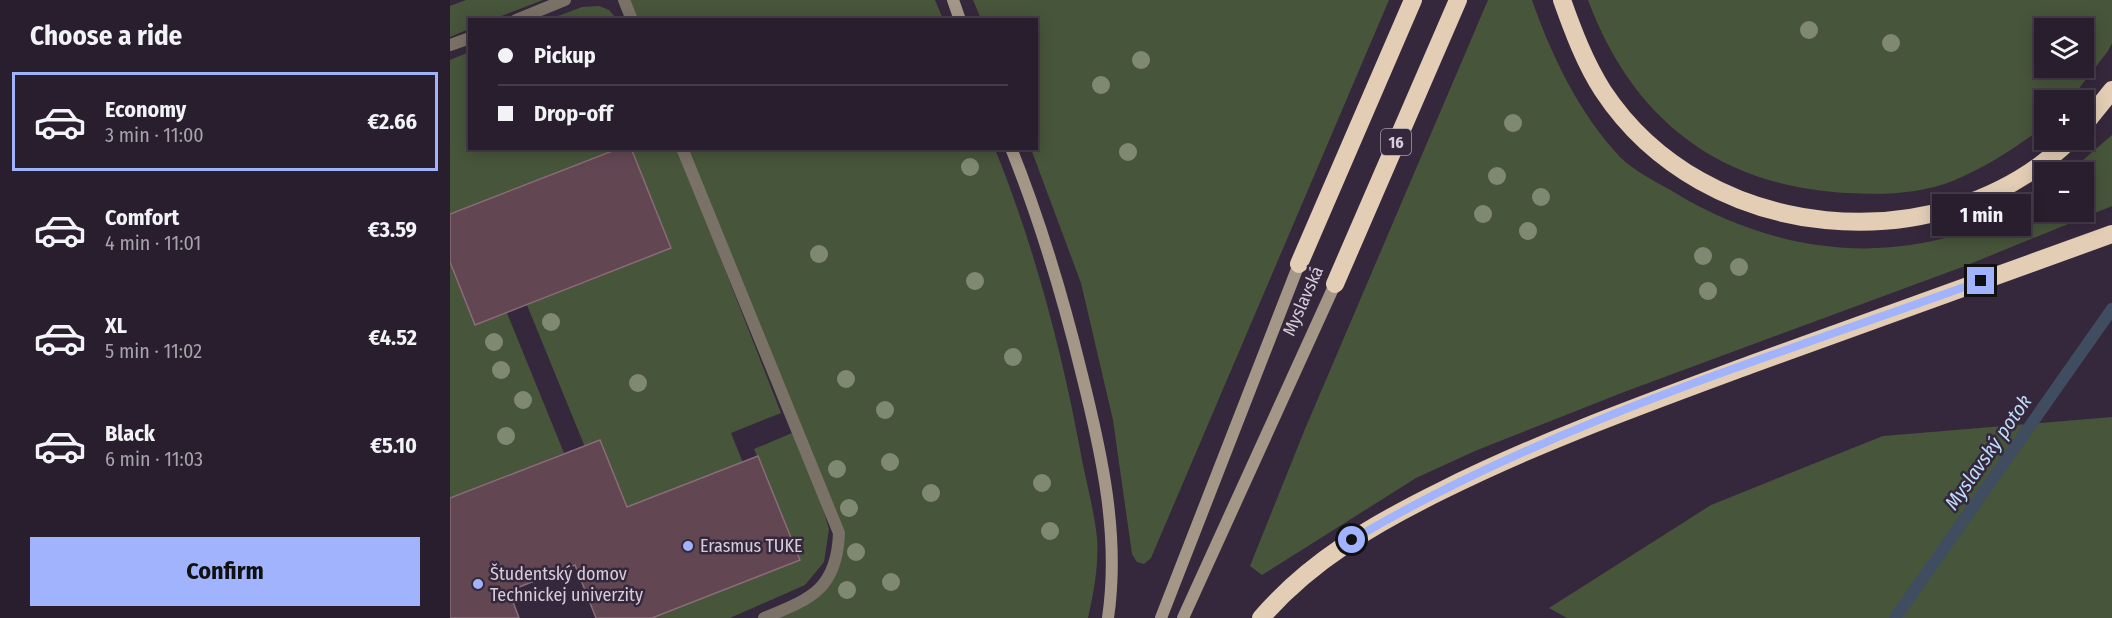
<!DOCTYPE html>
<meta charset="utf-8">
<style>
:root{--surface:#281e2d;--page:#342b39;--text:#f1f3f6;--muted:#a5a2aa;--line:#443c49;--accent:#a1b3fd}
body{margin:0;font-family:"Fira Sans Condensed",sans-serif;background:var(--page);color:var(--text);height:100vh;display:flex;flex-direction:column;font-size:22px;white-space:nowrap}
*{box-sizing:border-box;margin:0}
p{font-size:20px;color:var(--muted)}
.icon{flex:none;width:33px;height:33px;fill:none;stroke:currentColor;stroke-width:2;stroke-linecap:round;stroke-linejoin:round}
.map{position:relative;flex:1;overflow:hidden}
.details{display:flex;flex-direction:column;background:var(--surface);width:450px}
.details>*{flex:none}
.hud{position:absolute;left:18px;top:18px;width:570px;height:132px;border-radius:0px;box-shadow:0 3px 15px #0003,0 0 0 2px var(--line);display:grid;align-content:center;height:132px;padding:0 30px;background:var(--surface)}
.controls{position:absolute;left:1584px;top:18px;display:grid;gap:12px}
.controls a{display:grid;place-items:center;width:60px;height:60px;border-radius:0px;background:var(--surface);box-shadow:0 3px 15px #0003,0 0 0 2px var(--line);font-size:30px}
.end{position:absolute;width:27px;height:27px;margin:-14px;border:8px solid #a1b3fd;background:#111;box-shadow:0 0 0 3px #111}
.from{border-radius:50%}
.bubble{position:absolute;height:42px;border-radius:0px;background:var(--surface);box-shadow:0 3px 15px #0003,0 0 0 2px var(--line);font-size:20px;font-weight:700;line-height:42px;text-align:center}
.hud b{display:flex;align-items:center;gap:21px;height:57px;font-size:22px}
.hud b+b{border-top:2px solid var(--line)}
.hud i{width:15px;height:15px;background:var(--text)}
ul{padding:0;list-style:none}
li{display:flex;align-items:center;gap:18px;height:99px;margin:0 12px 9px;padding:0 18px;border:3px solid transparent;border-radius:0px}
li div{flex:1}
li b{display:block;font-size:22px}
li em{font-style:normal;font-weight:700}
li.current{border-color:var(--accent)}
li>.icon{width:54px;height:54px;stroke-width:1.5}
h2{padding:0 30px;font-size:27px;line-height:72px}
.cta{display:flex;gap:12px;margin-top:auto;padding:12px 30px}
.cta a{flex:1;height:69px;border-radius:0px;background:var(--accent);color:#111;font-size:24px;font-weight:700;line-height:69px;text-align:center}
main{display:flex;flex:1;min-height:0}
.map>svg:first-child{display:block}
.green{fill:#47553a;fill-rule:evenodd}
.lines{fill:none;stroke-linecap:round;stroke-linejoin:round}
.stream{stroke:#404d60;stroke-width:12}
.building{fill:#624753;stroke:#8a6c79;stroke-width:1.5}
.lane{stroke:#7a7167;stroke-width:12}
.secondary{stroke:#a49787;stroke-width:12}
.highway{stroke:#e3ceb5;stroke-width:18}
.tree{fill:#7f8972}
.route{stroke:#a1b3fd;stroke-width:8}
.poi-dot{fill:#a1b3fd;stroke:#36283c;stroke-width:2}
.labels{text-anchor:middle;stroke-width:5;stroke-linejoin:round;paint-order:stroke}
.shield{fill:#36283c;stroke:#a79cab;stroke-width:1.5}
.shield-label{font-size:16px;font-weight:bold;fill:#d7cdda}
.street-label{font-size:18px;fill:#d7cdda;stroke:#36283c}
.poi-label{font-size:18px;fill:#d7cdda;stroke:#36283c;text-anchor:start}
.water-label{font-size:20px;font-style:italic;fill:#bcdcf8;stroke:#36283c}
</style>
<main>
<section class="details">
<h2>Choose a ride</h2>
<ul>
<li class="current"><svg class="icon" aria-label="car" viewBox="0 0 24 24"><path d="M5 17H2v-5l4-1 3-4h7l3 4 3 1v5h-3M9 17h6M6 11h13"/><circle cx="7" cy="17" r="2"/><circle cx="17" cy="17" r="2"/></svg><div><b>Economy</b><p>3 min · 11:00</p></div><em>€2.66</em></li>
<li><svg class="icon" aria-label="car" viewBox="0 0 24 24"><path d="M5 17H2v-5l4-1 3-4h7l3 4 3 1v5h-3M9 17h6M6 11h13"/><circle cx="7" cy="17" r="2"/><circle cx="17" cy="17" r="2"/></svg><div><b>Comfort</b><p>4 min · 11:01</p></div><em>€3.59</em></li>
<li><svg class="icon" aria-label="car" viewBox="0 0 24 24"><path d="M5 17H2v-5l4-1 3-4h7l3 4 3 1v5h-3M9 17h6M6 11h13"/><circle cx="7" cy="17" r="2"/><circle cx="17" cy="17" r="2"/></svg><div><b>XL</b><p>5 min · 11:02</p></div><em>€4.52</em></li>
<li><svg class="icon" aria-label="car" viewBox="0 0 24 24"><path d="M5 17H2v-5l4-1 3-4h7l3 4 3 1v5h-3M9 17h6M6 11h13"/><circle cx="7" cy="17" r="2"/><circle cx="17" cy="17" r="2"/></svg><div><b>Black</b><p>6 min · 11:03</p></div><em>€5.10</em></li>
</ul>
<div class="cta"><a>Confirm</a></div>
</section>
<div class="map">
<svg width="1662" height="618" viewBox="0 0 1662 618">
<rect width="100%" height="100%" fill="#36283c"/>
<path class="green" d="M16 0H93L44 19 20 20 19 29 0 37V6Z
M174 0H485L493 19H182Z
M523 0H939L701 558 694 564 687 562 682 554 663 420 631 283 581 149 586 148V20L531 19Z
M1038 0H1082C1102 57 1129 113 1170 157 1185 172 1209 183 1227 194 1342 263 1482 271 1594 191V212H1634V172H1619L1662 135V206L1515 266 1174 392 1025 451 966 478 812 575 800 566 855 429Z
M1138 0H1662V43L1658 51 1620 100H1594V127C1566 147 1537 167 1505 180 1471 194 1433 195 1397 193 1269 186 1183 120 1138 0ZM1594 28H1634V68H1594Z
M149 6 159 10 167 19H100L132 7Z
M19 52 20 148H163V151L0 214V60Z
M181 149H228L331 413 281 433 293 463 177 507 150 440 135 447 77 305 221 248Z
M233 149H545C585 248 613 355 632 460 637 485 644 511 647 537 649 564 644 591 638 618H325L374 583 389 533Z
M0 262 25 325 57 313 114 453 0 498Z
M1662 417V618H1117L1099 608 1261 505 1433 436Z
M342 433 369 495 379 529 374 562 355 585 280 618H202L350 560 304 449Z"/>
<g class="lines">
<path class="stream" d="M1445 618 1662 309"/>
</g>
<path class="building" d="M170 148H181L221 248 25 325 0 262V214Z
M150 440 177 507 308 456 350 560 202 618H146L125 565 59 591 69 618H0V498Z"/>
<g class="lines">
<path class="lane" d="M174 0 182 20
M66 20 115 0
M0 45 20 38
M232 148 389 533C387 590 360 599 314 618"/>
<path class="secondary" d="M503 0 510 20
M561 148C591 223 613 297 632 375 652 455 670 536 658 618
M711 618 849 264
M733 618 885 284"/>
<path class="highway" d="M1112 0C1123 31 1135 63 1153 91 1254 244 1490 266 1620 140
M1634 125 1662 90
M849 264 963 0
M885 284 1008 0
M811 618C860 561 924 524 991 491 1091 441 1197 403 1302 364 1422 321 1542 277 1662 234"/>
</g>
<g class="tree">
<circle cx="1359" cy="30" r="9"/>
<circle cx="1441" cy="43" r="9"/>
<circle cx="691" cy="60" r="9"/>
<circle cx="651" cy="85" r="9"/>
<circle cx="1063" cy="123" r="9"/>
<circle cx="678" cy="152" r="9"/>
<circle cx="520" cy="167" r="9"/>
<circle cx="1047" cy="176" r="9"/>
<circle cx="1091" cy="197" r="9"/>
<circle cx="1033" cy="214" r="9"/>
<circle cx="1078" cy="231" r="9"/>
<circle cx="369" cy="254" r="9"/>
<circle cx="1253" cy="256" r="9"/>
<circle cx="1289" cy="267" r="9"/>
<circle cx="525" cy="281" r="9"/>
<circle cx="1258" cy="291" r="9"/>
<circle cx="101" cy="322" r="9"/>
<circle cx="44" cy="342" r="9"/>
<circle cx="563" cy="357" r="9"/>
<circle cx="51" cy="370" r="9"/>
<circle cx="396" cy="379" r="9"/>
<circle cx="188" cy="383" r="9"/>
<circle cx="73" cy="400" r="9"/>
<circle cx="435" cy="410" r="9"/>
<circle cx="56" cy="436" r="9"/>
<circle cx="440" cy="462" r="9"/>
<circle cx="387" cy="469" r="9"/>
<circle cx="592" cy="483" r="9"/>
<circle cx="481" cy="493" r="9"/>
<circle cx="399" cy="508" r="9"/>
<circle cx="600" cy="531" r="9"/>
<circle cx="406" cy="552" r="9"/>
<circle cx="441" cy="582" r="9"/>
<circle cx="397" cy="590" r="9"/>
</g>
<g class="lines">
<path class="route" d="M902 540C1097 424 1319 358 1531 281"/>
</g>
<g class="poi-dot">
<circle cx="238" cy="546" r="6"/>
<circle cx="28" cy="584" r="6"/>
</g>
<g class="labels">
<rect class="shield" x="931" y="129" width="30" height="26" rx="4.5"/>
<g class="shield-label">
<text x="946" y="148">16</text>
</g>
<g class="street-label">
<text transform="translate(853 301) rotate(-66)" y="6">Myslavská</text>
</g>
<g class="poi-label">
<text x="250" y="552">Erasmus TUKE</text>
<text x="40" y="580">Študentský domov<tspan x="40" dy="21">Technickej univerzity</tspan></text>
</g>
<g class="water-label">
<text transform="translate(1538 452) rotate(-55)" y="7">Myslavský potok</text>
</g>
</g>
</svg>
<div class="controls">
<a><svg class="icon" aria-label="layers" viewBox="0 0 24 24"><path d="M12 4l9 5-9 5-9-5zM3 14l9 5 9-5"/></svg></a>
<a>+</a>
<a>−</a>
</div>
<i class="end from" style="left:902px;top:540px"></i>
<i class="end" style="left:1531px;top:281px"></i>
<div class="bubble" style="left:1482px;top:194px;width:99px">1 min</div>
<div class="hud">
<b><i class="from"></i>Pickup</b>
<b><i></i>Drop-off</b>
</div>
</div>
</main>
